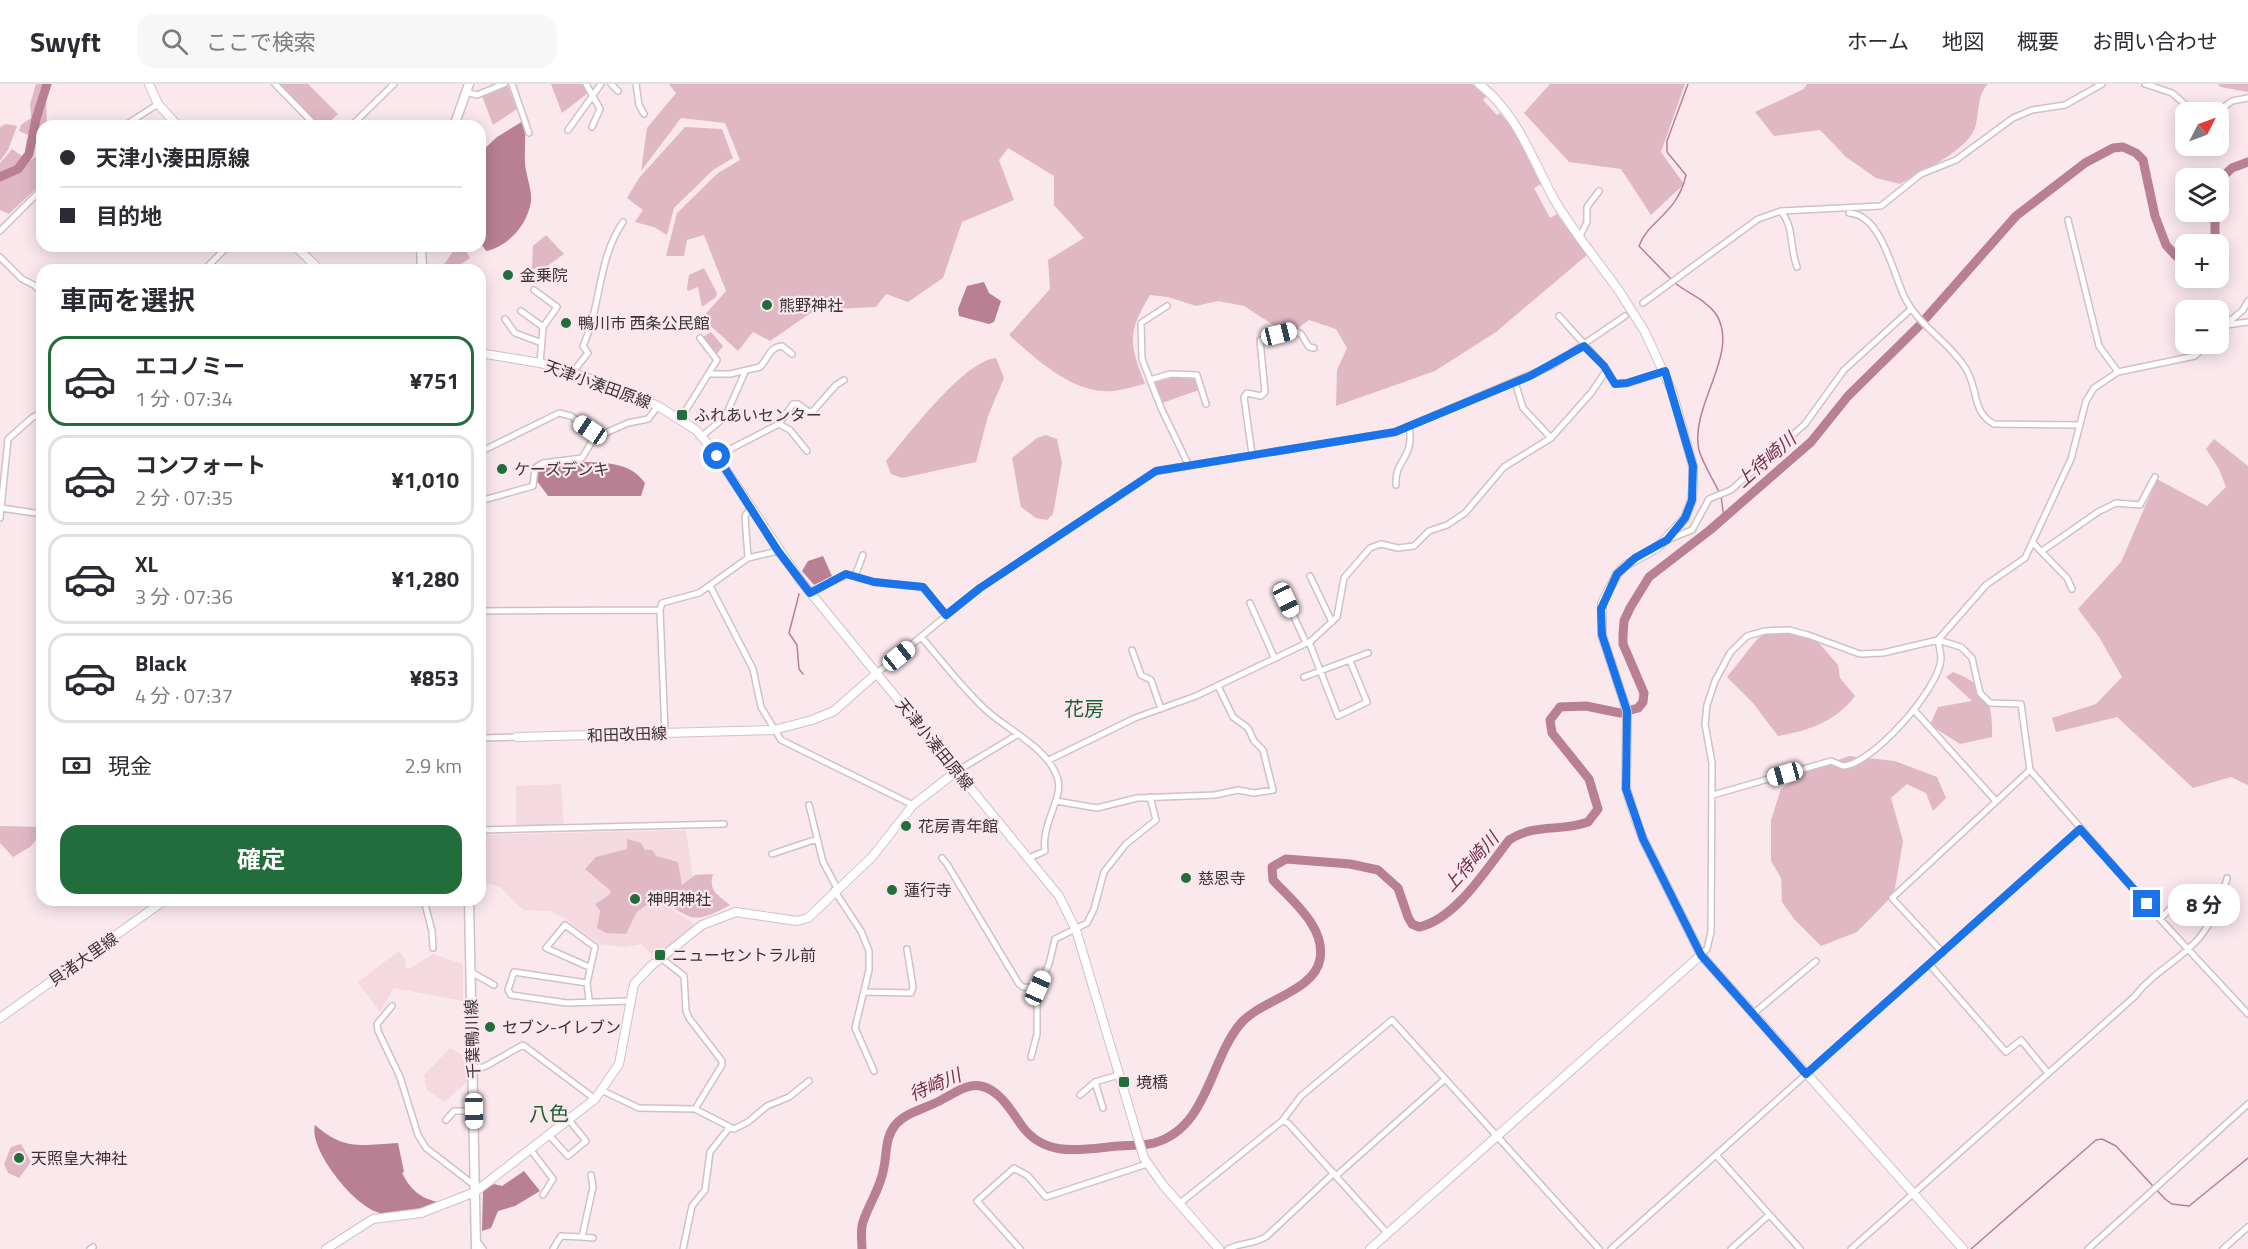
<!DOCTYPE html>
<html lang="ja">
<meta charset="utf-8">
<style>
:root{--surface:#fff;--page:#f7f7f7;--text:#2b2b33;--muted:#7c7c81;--line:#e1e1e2;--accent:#216d3b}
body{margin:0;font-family:"Titillium Web","Noto Sans JP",sans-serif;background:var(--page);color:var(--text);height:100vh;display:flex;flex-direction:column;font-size:22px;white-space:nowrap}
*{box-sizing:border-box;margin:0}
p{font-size:20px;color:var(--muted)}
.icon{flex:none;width:33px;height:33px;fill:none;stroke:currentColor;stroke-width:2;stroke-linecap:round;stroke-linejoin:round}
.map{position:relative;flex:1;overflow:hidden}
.details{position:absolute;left:36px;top:180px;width:450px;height:642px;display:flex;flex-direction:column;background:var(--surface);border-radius:18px;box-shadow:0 3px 15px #0003}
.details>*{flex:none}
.hud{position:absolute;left:36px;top:36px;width:450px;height:132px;border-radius:18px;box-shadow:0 3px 15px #0003;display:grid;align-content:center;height:132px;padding:0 24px;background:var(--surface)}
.needle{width:39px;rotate:48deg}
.controls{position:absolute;left:2175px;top:18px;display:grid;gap:12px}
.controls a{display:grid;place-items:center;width:54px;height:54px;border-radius:12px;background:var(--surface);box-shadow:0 3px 15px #0003;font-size:30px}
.end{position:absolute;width:27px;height:27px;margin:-14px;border:8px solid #1a73e8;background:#fff;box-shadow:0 0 0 3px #fff}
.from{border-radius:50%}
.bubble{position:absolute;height:42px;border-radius:18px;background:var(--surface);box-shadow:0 3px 15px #0003;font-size:20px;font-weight:700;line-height:42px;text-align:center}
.car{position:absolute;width:18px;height:36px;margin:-18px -9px;border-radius:8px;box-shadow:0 0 4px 2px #0007;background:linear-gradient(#fff 24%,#345 0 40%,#fff 0 76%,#345 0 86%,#fff 0)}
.hud b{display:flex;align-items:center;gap:21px;height:57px;font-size:22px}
.hud b+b{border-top:2px solid var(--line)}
.hud i{width:15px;height:15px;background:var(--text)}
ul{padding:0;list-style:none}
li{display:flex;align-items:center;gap:18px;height:90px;margin:0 12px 9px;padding:0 12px;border:3px solid var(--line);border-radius:18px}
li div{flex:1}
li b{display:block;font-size:22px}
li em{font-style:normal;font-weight:700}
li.current{border-color:var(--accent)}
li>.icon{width:54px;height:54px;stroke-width:1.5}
h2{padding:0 24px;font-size:27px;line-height:72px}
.pay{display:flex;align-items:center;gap:15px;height:66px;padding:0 24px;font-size:22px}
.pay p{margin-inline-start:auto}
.primary-button{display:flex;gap:12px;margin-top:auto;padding:12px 24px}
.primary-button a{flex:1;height:69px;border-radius:18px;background:var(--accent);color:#fff;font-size:24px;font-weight:700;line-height:69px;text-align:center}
header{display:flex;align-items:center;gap:36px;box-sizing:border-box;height:84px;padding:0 30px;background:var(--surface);border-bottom:2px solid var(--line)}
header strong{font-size:28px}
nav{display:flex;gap:33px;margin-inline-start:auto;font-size:21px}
.search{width:420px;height:54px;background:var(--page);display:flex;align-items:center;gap:15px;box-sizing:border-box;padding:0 21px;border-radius:18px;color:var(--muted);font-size:22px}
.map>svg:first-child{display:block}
.built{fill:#f4d9e1}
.green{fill:#dfb8c4}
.water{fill:#b98093}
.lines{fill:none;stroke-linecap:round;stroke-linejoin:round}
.stream{stroke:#b98093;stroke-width:1.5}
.river{stroke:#b98093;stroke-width:9}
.street-casing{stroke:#d1c0c5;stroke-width:8}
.secondary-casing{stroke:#d1c0c5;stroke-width:10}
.primary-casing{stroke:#d1c0c5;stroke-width:11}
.street{stroke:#fff;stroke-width:5}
.secondary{stroke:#fff;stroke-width:8}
.primary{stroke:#fff;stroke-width:8}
.secondary-bridge-casing{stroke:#d1c0c5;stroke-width:10;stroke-linecap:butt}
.secondary-bridge{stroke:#fff;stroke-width:8}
.route{stroke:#1a73e8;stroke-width:8}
.poi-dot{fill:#216d3b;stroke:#fae8ed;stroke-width:2}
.labels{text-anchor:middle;stroke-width:4.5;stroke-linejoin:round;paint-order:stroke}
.poi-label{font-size:16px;fill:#3a3335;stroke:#fae8ed;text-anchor:start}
.street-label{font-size:16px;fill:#3a3335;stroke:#fae8ed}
.water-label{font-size:18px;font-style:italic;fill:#732d49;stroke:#fae8ed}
.quarter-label{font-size:20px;fill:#1b6033;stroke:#fae8ed}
</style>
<header>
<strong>Swyft</strong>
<div class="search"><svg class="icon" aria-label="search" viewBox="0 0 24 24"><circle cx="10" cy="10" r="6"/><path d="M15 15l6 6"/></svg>ここで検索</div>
<nav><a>ホーム</a><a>地図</a><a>概要</a><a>お問い合わせ</a></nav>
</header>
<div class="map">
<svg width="2248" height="1165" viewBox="0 0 2248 1165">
<rect width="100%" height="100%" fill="#fae8ed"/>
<path class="built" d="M561 700 564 742 516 743V702Z
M686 746 693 794 681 801 678 778 656 772 643 764 596 773 611 807 609 811 595 820 600 827 597 844 606 849 626 850 637 828 655 814 696 841 655 875 642 860 624 863 599 860 566 835 550 827 523 826 500 803 480 797V751Z
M399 867 405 875 406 884 409 885 433 870 463 880V917L394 904 380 928 358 898Z
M450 964 468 974V997L444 1018 427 1006 424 991Z"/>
<path class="green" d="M36 0H50L46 13 47 42H42V99L9 130 0 126V79L12 65 29 77 37 72 36 54 19 47 21 41 31 34 30 20Z
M278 0H308L338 30 325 42H320Z
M551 0H584L588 9 562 29Z
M669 0H1472L1488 10 1483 16 1497 31 1500 29 1512 43 1541 100 1534 104 1550 134 1557 130 1587 171 1496 248 1435 287 1336 322 1337 286 1347 264 1336 245 1309 236 1298 244H1278L1244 222 1218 217 1196 222 1168 213 1150 211C1127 249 1129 259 1145 300 1135 302 1124 306 1113 307 1074 311 1036 275 1009 251L1050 205 1048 176 1084 154 1054 121V92L1008 64 999 76 1014 116 962 138 943 194 908 218 886 210 876 223 815 226 770 257 753 248 738 267 702 234 726 207 704 151 687 156 684 172H666L677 129 718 89 740 76 725 39 681 34 641 87 647 44 676 9Z
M1550 0H1685L1661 68 1684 100 1651 131 1621 85 1569 78 1524 29Z
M1807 0H1988C1976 12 1980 29 1975 44 1966 68 1921 87 1900 100L1876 94 1846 73 1820 46 1774 52 1755 28 1804 5Z
M2218 0H2248V8L2221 3Z
M508 2 517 25 493 41 482 12Z
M6 40 17 42 8 66 0 77V43Z
M685 43 722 45 733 74 713 86 674 124 667 151 654 143 635 138 643 126 627 114 639 94Z
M546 151 564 170 546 183 532 185 533 162Z
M457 162H463L470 174 452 186H440Z
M704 184 717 209 716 213 702 223 698 203 688 207 687 205 689 191Z
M711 248 723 262 716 271 701 254Z
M996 274 1004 294 988 332 976 378 902 394 891 390 886 377C909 351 963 277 996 274Z
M1175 293 1195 295 1199 306 1162 319 1153 299Z
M1046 351 1057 355 1062 379 1053 430 1047 436 1036 434 1021 423 1012 374 1037 354Z
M2214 355 2248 382V701L2231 693 2193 704 2117 633 2056 648 2052 634 2096 620 2122 593 2099 553 2078 525 2121 478 2157 395 2207 422 2226 403 2219 385 2206 365Z
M1779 544 1812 551 1838 581 1840 594 1855 612C1837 637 1808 647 1778 652L1753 619 1727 593 1758 554Z
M1953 588C1987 601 1993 617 1992 653L1960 660 1930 641 1938 623 1972 617 1946 593Z
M1849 672 1895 677 1937 693 1946 714 1933 727 1926 709 1907 700 1891 714 1903 757 1894 810 1857 848 1821 862 1794 835 1782 818 1781 794 1771 777V736L1781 705 1806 688Z
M0 742 42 743V749L30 763 13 773 0 759Z
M627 755 641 759 645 766H652L656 772 678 778 682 801 695 791 713 790C708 807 718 811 730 821 687 845 692 830 655 815L637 828 626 850 606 849 597 844 600 827 595 820 609 811 611 807 585 785 596 773 627 765Z
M21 1060 31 1078 19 1094 8 1089 4 1080 11 1063Z"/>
<path class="water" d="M523 37C527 52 524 64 525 79 526 92 532 105 531 117 528 140 509 162 486 167L480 158V69L497 53Z
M984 198 989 209 1001 217 994 238 989 240 959 232 958 225 967 202Z
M586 378C609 379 631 379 645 399L641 412H548L537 397V388L543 381Z
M823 472 832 492 814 501 802 487 808 477Z
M315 1041C345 1067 361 1061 398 1059L404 1088 402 1089C411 1106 420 1114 438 1118 420 1125 399 1132 380 1129 355 1124 308 1065 315 1041Z
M524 1087 540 1107 515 1122 498 1127 491 1144 482 1147 483 1107 494 1100 502 1102Z"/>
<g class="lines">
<path class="stream" d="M1672 196 1639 162C1649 135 1677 131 1686 91L1667 68V57L1688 0
M1675 199C1689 210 1706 216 1716 230 1741 269 1689 322 1699 366 1703 380 1713 395 1719 408
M1721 412 1724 434
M799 510 789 549 797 561 799 585 803 590
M1971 1165 2096 1056 2102 1055 2116 1062 2165 1115 2172 1120 2189 1122 2248 1074"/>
<path class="river" d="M0 93 18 85 29 70 36 35 47 0
M2218 97 2232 84 2248 78
M2212 160 2215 150V128
M862 1165C862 1156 860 1147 863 1138 869 1119 881 1104 884 1083 887 1068 885 1053 896 1040 908 1027 928 1024 943 1015 955 1009 967 999 981 1002 1000 1006 1012 1028 1022 1042 1046 1075 1084 1065 1118 1062 1130 1061 1143 1062 1154 1059 1208 1044 1209 977 1241 939 1261 916 1315 907 1320 875 1326 843 1291 816 1273 796L1272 783 1286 775 1350 780 1378 786 1398 804 1408 833 1412 840 1419 843C1456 835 1487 784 1509 756 1535 739 1561 748 1588 738L1598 725 1589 695 1552 649 1550 636 1560 623 1586 622 1620 629 1638 624 1643 618 1644 609 1623 560V551L1624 537 1630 524 1649 493 1710 446 1811 358 1848 312 1918 243 2016 132 2085 79 2113 64 2123 63 2136 69 2143 76 2155 132 2166 161 2176 172 2186 177"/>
<g class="street-casing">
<path id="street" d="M275 0 316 42
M512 0 529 49
M586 0 600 25 592 43
M611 0 618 7
M636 0 639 21 644 30
M2145 0 2172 9 2194 28
M466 8 477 11 504 0
M2217 28 2232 17 2248 14
M124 42 158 20
M351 42 394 0
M568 46 601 0
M1781 127C1795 145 1789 162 1797 183
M1849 129C1881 130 1893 189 1904 212 1918 242 1950 258 1966 285 1979 306 1971 327 1994 340L2079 341
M2068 136 2099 262 2118 288
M0 147 42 105
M1580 152 1587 138V123L1599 107
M0 173 22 195 34 201 42 208
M204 186 228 162
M534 206 557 223 543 243 540 279
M1643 219 1758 135 1781 127 1881 122 1921 90 1956 76 2013 34 2032 26 2065 21 2102 0
M1167 222 1141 239 1142 275 1161 324 1188 380
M521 227 543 243
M1559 232 1604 282 1615 300 1627 299 1665 287
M505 235 515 249 542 259
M2226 241 2248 238
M2218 247 2243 226 2248 217
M572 289 588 269 583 262C602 220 597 176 623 138
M709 290H730L760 283C768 275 769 263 782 262L792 270
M1150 296 1170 290 1197 291 1206 320
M1515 298 1523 324 1551 354
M681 334 717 276 700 254
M779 340 793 320H798L809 328 813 327 836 301 844 296
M702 352 725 333 745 288
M480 368 559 329 571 332 598 352
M1252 370 1244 313 1247 309 1261 312 1265 308 1260 256 1295 247 1301 250 1309 263 1314 264
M717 372 779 340 790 346 807 367
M1396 401C1394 375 1415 375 1409 343
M480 417 533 402 535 384 543 379 582 374 594 354 628 339 648 335 658 322
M1 424 42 430
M0 434 8 355 33 333 42 329
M1667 456 1692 446 1709 415 1731 406 1805 340 1844 286 1911 225
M2033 459 2067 494 2072 505
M2042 467 2098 428 2116 419 2140 421 2155 393
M748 474 745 432 750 425
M855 492 863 471
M1310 492 1332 538
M710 502 753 585 761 623 781 656 913 721
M1280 502 1306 559
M810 509 846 490 874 498 923 503 946 531
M1250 519 1274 573
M480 527 660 526
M922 554C943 578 963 605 986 626 1009 647 1050 665 1058 696 1063 714 1041 740 1045 767L1029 774
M1309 558 1338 632 1367 618 1350 577
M1132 566 1141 591 1151 596 1161 625
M877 589 980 504 1156 387 1395 348 1553 281 1625 232
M1304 593 1368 569
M1914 626 1995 716
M665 649 660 526 662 519 699 509 748 474 778 467
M480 654 517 653
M1049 676 1135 634 1196 612 1311 557 1337 533 1344 494 1370 464 1381 460 1398 464 1414 462 1429 447 1447 441 1465 429 1504 383 1551 354 1591 309 1606 287
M957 687 1017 651
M1713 711 1831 677 1843 682C1872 681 1939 605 1941 575 1941 569 1939 562 1938 556L1961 563 1972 574 1980 609 1990 619 2021 620 2030 686 2160 835 2248 930
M1056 717 1097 724 1137 714 1215 711 1238 706 1254 709 1273 706 1263 666 1254 657 1248 644 1233 633 1218 602
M809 721 823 778 837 804
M480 746 724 740
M772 770 817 755
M942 774 947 780 1019 900 1023 903 1038 904
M834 806 861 847 869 867V886L855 944 874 987
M424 816 432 847 433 864
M2160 835 2185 810
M1943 869 1892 814 2030 686
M1701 871 1707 865 1711 848 1712 679 1705 640 1707 621 1715 597 1730 569 1747 552 1765 547 1789 546 1808 551 1860 570 1883 569 1938 556 1986 501 2025 474 2071 375 2086 317 2094 304 2118 288 2195 272 2207 260
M661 874 684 892 686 927 689 934 722 977V981L695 1025
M1930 881 2006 968 2021 956 2048 989
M471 888 494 901
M587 899 514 888 508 906 511 911 567 919 629 917
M864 908 911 909 913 903 907 865
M589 916 587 899 595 863 565 841 546 864 589 883
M392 922 377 940 378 947 400 993 418 1051 426 1064 474 1101
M1753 930 1816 877
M1031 973 1037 950V906L1049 880 1055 855 1087 839 1094 825 1104 788 1126 760 1156 736 1150 713
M473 984 484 983 523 961 595 1015
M603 1007 639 1024 695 1025 734 1045 748 1038 767 1022 789 1013 809 997
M1080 1011 1095 998
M1103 1024 1095 998 1119 991
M446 1036 454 1027H474
M1282 1037 1288 1039 1388 1150
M549 1051 568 1072 586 1057 569 1036
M530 1065 553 1095 543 1111
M1717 1072 1800 1165
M1336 1092 1445 995
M1179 1120 1282 1037 1301 1012 1392 936 1599 1165
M582 1153 593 1154
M476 1156 483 1165
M90 1165 93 1163
M553 1165 561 1152 582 1153 593 1103 591 1091
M683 1165 692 1122 705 1106 710 1068 729 1044
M1020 1165 977 1117 1014 1084 1028 1092 1046 1113 1147 1080
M1228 1165C1241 1158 1254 1161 1267 1152L1334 1089
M1611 1165 2080 745
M1731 1165 1769 1131
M1851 1165 2134 913C2154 887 2181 876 2200 853 2213 836 2222 814 2227 794
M2088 1165 2248 1020
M2223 1165 2248 1143"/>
</g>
<g class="secondary-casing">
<path id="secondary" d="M149 0 158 20 178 42
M1479 0C1517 29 1532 75 1554 115 1573 148 1599 178 1621 210
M295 162 320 186
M1645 248 1672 307 1693 382V401L1692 416 1685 434 1657 464 1626 481 1617 490 1602 519V551L1627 627 1626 705 1635 733 1643 755 1701 871 1963 1165
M480 269 540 279 588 294 658 322 696 346 712 365 800 496 1059 812 1076 846 1144 1074 1163 1101 1219 1165
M517 653 774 646 812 636 834 627 877 589
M0 934 165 816
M326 1165 373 1135 421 1129 475 1108 595 1015 619 980 634 900 651 882 702 841 736 828 797 837 808 834 872 773 913 721 957 687
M1370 1165 1701 871"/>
</g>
<g class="primary-casing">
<path id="primary" d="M454 42 469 0
M421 162 422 186
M469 816 476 1165"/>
</g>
<use href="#street" class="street"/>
<use href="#secondary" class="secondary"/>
<use href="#primary" class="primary"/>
<g class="secondary-bridge-casing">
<path id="secondary-bridge" d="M1621 210 1645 248"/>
</g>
<use href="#secondary-bridge" class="secondary-bridge"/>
</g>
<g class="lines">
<path class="route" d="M717 372 778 467 810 509 846 490 874 498 923 503 946 531 980 504 1156 387 1395 348 1530 292 1584 262 1604 282 1615 300 1627 299 1665 287 1693 382 1692 416 1685 434 1667 456 1635 474 1617 490 1601 525 1602 551 1627 627 1626 705 1643 755 1701 871 1806 990 2080 745 2147 820"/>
</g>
<g class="poi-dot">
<circle cx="508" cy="191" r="6"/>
<circle cx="767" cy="221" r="6"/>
<circle cx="566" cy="239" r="6"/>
<rect x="676" y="325" width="12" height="12" rx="3"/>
<circle cx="502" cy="385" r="6"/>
<circle cx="906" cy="742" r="6"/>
<circle cx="1186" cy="794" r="6"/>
<circle cx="892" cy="806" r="6"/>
<circle cx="635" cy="815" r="6"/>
<rect x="654" y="865" width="12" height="12" rx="3"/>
<circle cx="490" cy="943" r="6"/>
<rect x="1118" y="992" width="12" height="12" rx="3"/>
<circle cx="19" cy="1074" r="6"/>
</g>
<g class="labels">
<g class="poi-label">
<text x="520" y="197">金乗院</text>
<text x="779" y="227">熊野神社</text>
<text x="578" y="245">鴨川市 西条公民館</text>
<text x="694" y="337">ふれあいセンター</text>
<text x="514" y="391">ケーズデンキ</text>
<text x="918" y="748">花房青年館</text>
<text x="1198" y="800">慈恩寺</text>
<text x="904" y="812">蓮行寺</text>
<text x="647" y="821">神明神社</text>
<text x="672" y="877">ニューセントラル前</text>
<text x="502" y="949">セブン-イレブン</text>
<text x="1136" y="1004">境橋</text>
<text x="31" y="1080">天照皇大神社</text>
</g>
<g class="street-label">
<text transform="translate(598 300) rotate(20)" y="6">天津小湊田原線</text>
<text transform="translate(627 650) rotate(-2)" y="6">和田改田線</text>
<text transform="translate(935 660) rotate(51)" y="6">天津小湊田原線</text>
<text transform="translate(83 875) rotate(-35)" y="6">貝渚大里線</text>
<text transform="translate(472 955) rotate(-92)" y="6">千葉鴨川線</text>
</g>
<g class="water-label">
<text transform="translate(1766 376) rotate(-41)" y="6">上待崎川</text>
<text transform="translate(1471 778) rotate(-48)" y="6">上待崎川</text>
<text transform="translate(935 1001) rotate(-23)" y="6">待崎川</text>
</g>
<g class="quarter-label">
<text x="1084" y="632">花房</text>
<text x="549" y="1037">八色</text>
</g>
</g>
</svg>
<div class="controls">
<a><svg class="needle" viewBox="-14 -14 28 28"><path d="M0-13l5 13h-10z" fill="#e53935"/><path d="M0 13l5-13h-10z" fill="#7c7c81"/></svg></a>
<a><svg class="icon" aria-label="layers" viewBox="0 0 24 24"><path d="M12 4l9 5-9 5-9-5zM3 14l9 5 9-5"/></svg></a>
<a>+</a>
<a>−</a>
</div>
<i class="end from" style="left:717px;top:372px"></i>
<i class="end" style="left:2147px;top:820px"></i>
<div class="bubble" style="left:2168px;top:800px;width:72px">8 分</div>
<i class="car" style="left:1279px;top:250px;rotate:76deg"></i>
<i class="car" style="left:590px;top:346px;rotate:304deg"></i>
<i class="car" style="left:1286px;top:516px;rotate:155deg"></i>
<i class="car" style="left:899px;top:572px;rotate:51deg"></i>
<i class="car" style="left:1785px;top:690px;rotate:254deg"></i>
<i class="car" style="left:1038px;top:904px;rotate:24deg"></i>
<i class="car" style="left:474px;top:1027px;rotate:179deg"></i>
<div class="hud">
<b><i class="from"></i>天津小湊田原線</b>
<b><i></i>目的地</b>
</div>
<section class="details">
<h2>車両を選択</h2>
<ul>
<li class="current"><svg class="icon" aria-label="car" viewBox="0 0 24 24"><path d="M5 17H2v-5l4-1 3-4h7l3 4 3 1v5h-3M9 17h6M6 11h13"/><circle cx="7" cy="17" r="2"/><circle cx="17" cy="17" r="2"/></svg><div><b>エコノミー</b><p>1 分 · 07:34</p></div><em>¥751</em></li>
<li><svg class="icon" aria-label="car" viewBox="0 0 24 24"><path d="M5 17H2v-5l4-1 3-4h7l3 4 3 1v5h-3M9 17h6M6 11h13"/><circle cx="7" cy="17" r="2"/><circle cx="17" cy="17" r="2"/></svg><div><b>コンフォート</b><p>2 分 · 07:35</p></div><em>¥1,010</em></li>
<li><svg class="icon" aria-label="car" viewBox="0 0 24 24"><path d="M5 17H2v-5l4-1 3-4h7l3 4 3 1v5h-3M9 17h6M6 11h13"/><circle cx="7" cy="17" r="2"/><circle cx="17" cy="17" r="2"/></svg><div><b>XL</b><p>3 分 · 07:36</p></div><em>¥1,280</em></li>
<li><svg class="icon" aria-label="car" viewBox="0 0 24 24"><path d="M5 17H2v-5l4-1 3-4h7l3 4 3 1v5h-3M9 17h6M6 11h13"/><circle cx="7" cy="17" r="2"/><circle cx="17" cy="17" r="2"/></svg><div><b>Black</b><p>4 分 · 07:37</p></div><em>¥853</em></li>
</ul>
<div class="pay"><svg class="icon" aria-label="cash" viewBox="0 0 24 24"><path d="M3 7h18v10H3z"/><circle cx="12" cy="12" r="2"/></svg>現金<p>2.9 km</p></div>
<div class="primary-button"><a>確定</a></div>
</section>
</div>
